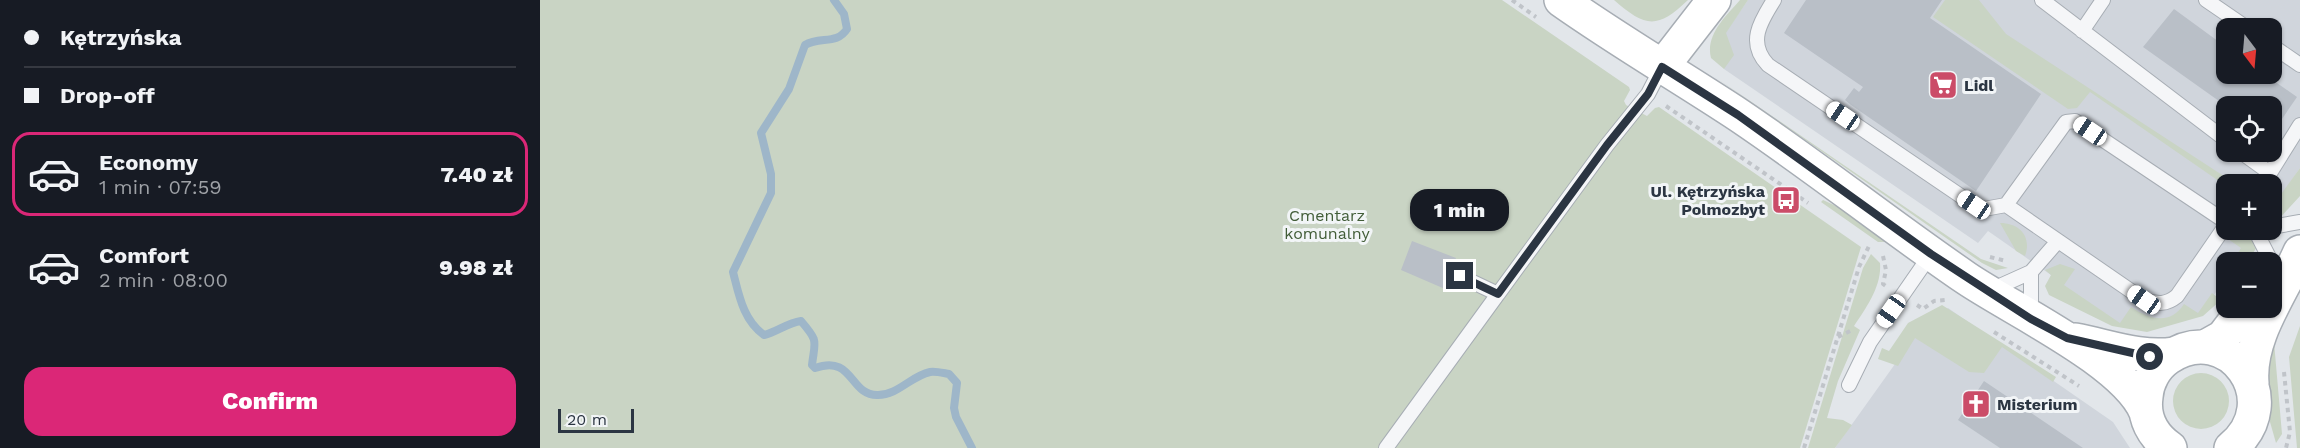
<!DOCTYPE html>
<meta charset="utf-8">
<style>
:root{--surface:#171b24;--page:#242831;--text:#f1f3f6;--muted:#9ea1a6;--line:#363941;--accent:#db2777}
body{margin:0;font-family:"Work Sans",sans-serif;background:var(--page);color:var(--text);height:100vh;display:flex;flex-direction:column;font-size:22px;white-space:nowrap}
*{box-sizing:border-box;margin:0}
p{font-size:20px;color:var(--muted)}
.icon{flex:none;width:33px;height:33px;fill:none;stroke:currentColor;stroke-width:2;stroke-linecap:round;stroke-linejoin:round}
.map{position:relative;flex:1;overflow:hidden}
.panel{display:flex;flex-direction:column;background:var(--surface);width:540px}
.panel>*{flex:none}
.banner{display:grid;align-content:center;height:132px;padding:0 24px;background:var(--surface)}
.needle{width:39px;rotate:164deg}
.tools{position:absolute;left:1676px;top:18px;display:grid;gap:12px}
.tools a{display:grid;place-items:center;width:66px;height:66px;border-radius:12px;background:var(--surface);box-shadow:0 2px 4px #0004;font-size:30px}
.scale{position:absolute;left:18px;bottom:15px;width:76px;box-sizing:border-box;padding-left:6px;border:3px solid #2b3542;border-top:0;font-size:16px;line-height:21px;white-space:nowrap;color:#2b3542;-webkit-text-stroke:4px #f2f5f7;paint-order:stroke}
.end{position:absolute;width:27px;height:27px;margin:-14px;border:8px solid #2b3542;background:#fff;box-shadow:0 0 0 3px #fff}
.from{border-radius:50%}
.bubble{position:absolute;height:42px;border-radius:18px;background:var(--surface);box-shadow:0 2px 4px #0004;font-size:20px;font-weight:800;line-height:42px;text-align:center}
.car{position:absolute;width:18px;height:36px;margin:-18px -9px;border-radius:8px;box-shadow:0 0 4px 2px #0007;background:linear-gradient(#fff 24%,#345 0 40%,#fff 0 76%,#345 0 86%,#fff 0)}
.banner b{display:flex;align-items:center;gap:21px;height:57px;font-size:22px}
.banner b+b{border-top:2px solid var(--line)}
.banner i{width:15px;height:15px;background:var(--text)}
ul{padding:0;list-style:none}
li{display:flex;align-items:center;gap:18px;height:84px;margin:0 12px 9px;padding:0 12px;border:3px solid transparent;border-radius:18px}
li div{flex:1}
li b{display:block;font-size:22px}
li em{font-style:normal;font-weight:800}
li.on{border-color:var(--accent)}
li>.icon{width:54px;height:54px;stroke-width:1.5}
.action{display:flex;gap:12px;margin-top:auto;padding:12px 24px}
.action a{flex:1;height:69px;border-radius:18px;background:var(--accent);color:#fff;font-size:24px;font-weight:800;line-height:69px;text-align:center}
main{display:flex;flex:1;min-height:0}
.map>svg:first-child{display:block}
.built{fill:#d0d5dc;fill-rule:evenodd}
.green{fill:#c9d4c4}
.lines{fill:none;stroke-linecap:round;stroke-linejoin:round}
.stream{stroke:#9eb6c9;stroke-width:8}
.building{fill:#b9bfc7}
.lane-casing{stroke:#a7adb4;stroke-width:16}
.secondary-casing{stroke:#a7adb4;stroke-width:36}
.path{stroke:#c0c4c9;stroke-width:4;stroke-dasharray:4.5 4.5;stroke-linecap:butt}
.lane{stroke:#f5f6f8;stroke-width:14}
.secondary{stroke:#fff;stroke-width:33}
.route{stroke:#2b3542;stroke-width:8}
.labels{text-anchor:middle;stroke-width:6;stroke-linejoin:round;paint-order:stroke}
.poi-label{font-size:16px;font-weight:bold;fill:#2b3542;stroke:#f2f5f7;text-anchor:start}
.park-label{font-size:16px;fill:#425d38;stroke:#f2f5f7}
</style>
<main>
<section class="panel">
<div class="banner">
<b><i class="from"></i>Kętrzyńska</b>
<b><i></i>Drop-off</b>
</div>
<ul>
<li class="on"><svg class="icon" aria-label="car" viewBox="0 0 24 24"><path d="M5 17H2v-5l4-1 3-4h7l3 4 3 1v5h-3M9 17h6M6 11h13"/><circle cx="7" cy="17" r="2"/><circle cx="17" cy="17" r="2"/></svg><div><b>Economy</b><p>1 min · 07:59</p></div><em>7.40 zł</em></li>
<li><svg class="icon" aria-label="car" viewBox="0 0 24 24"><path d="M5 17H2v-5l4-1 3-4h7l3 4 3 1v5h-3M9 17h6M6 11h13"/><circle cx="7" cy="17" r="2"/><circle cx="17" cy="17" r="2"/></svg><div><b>Comfort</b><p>2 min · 08:00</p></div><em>9.98 zł</em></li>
</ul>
<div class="action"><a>Confirm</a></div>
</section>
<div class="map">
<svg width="1760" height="448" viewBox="0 0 1760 448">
<rect width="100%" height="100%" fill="#e2e6ea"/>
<path class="built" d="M1208 0H1760V168L1731 210V184H1686V230H1718L1696 262H1686V277L1660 316 1580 325 1511 289V275L1448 231 1438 243 1184 69 1185 33ZM1686 28H1731V74H1686ZM1686 106H1731V152H1686Z
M1408 308 1573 422 1590 448H1295L1380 329Z"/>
<path class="green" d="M0 0H962L1089 87 1090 90 1084 101 1086 105 1107 116 1115 108 1119 107 1321 247 1260 448H0Z
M1074 0H1148C1117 30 1105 27 1074 0Z
M1200 0H1208L1186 33 1194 55 1184 69 1171 58C1165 35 1186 16 1200 0Z
M1405 0H1439L1466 34 1696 184 1686 186 1550 92 1537 108 1528 109 1393 17Z
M1175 77 1441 259 1468 268 1456 270 1442 263Z
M1760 168V196L1738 220H1731V208Z
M1283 200 1311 213 1346 242H1338L1281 202Z
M1460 223C1480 223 1492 237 1485 256L1476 251Z
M1694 235 1709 237 1717 247 1707 262H1692L1701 248 1688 239Z
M1331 254 1340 263C1342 286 1326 308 1314 326L1320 330 1298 381 1287 418 1303 420 1312 425 1295 448H1268L1323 268Z
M1520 264 1535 269 1524 285 1580 323 1591 307C1609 319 1630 326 1644 304L1658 313 1672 293 1681 300 1663 316 1607 332 1572 326 1509 295 1505 286 1511 275 1505 270Z
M1402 305 1516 377 1513 382 1462 347 1444 373 1429 372 1375 338 1358 366 1338 359 1342 348 1349 351 1368 323Z
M1760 326V448H1757L1749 357Z
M1734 342 1742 434 1736 443 1730 422 1729 395 1725 373Z
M1633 401a28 28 0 1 1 56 0a28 28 0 1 1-56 0Z"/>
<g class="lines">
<path class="stream" d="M294 0 304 14 307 29C297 45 280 36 265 45L249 89 221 133 231 174V193L193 272C199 295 203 320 224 335 237 332 247 323 261 321 279 342 275 340 272 365L275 368C314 354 309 396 338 395 358 395 371 376 390 372 395 371 403 373 409 374L417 383 414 408 416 417 432 448"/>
</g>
<path class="building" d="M1266 0H1402L1390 18 1501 94 1436 191 1311 105 1305 100 1314 88 1319 92 1323 87 1244 33Z
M1634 9 1686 47V74H1724L1757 97 1731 135V106H1686L1603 47Z
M872 241 916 258 905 289 861 270Z
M1444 381 1543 448H1460L1418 420Z"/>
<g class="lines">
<g class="lane-casing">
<path id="lane" d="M1234 0C1220 22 1207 43 1228 65L1434 205 1444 209 1466 205 1526 122 1535 121 1686 222
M1502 0 1686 140
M1666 0 1707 28
M1542 31 1563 0
M1731 45 1760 65
M1701 152 1730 173 1760 125
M1466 205 1604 300C1618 304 1626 305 1637 296L1686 225
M1731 227 1760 222
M1715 230 1734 267
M1491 272V315
M920 276 958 294 1067 145 1108 94 1122 67
M1451 290 1491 272 1518 241
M1309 385 1330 342 1391 254
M846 448 958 294"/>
</g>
<g class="secondary-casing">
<path id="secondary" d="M1021 0C1079 41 1141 77 1200 116 1277 168 1350 226 1426 278 1473 310 1585 362 1606 412
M1122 67 1174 0
M1535 340C1568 346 1600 359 1634 354
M1665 347 1683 337 1705 308
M1712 383C1708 337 1742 293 1760 252
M1630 448C1613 436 1603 418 1606 397 1607 382 1615 367 1628 358 1688 317 1749 401 1691 448"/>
</g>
<path class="path" d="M972 0 996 17
M1126 106 1268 203
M1343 256 1346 270 1343 284 1347 287
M1450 257 1466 261
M1377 305 1383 309 1394 301 1405 300
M1454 332 1539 386
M1298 337 1314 329
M1744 372 1750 432 1746 448
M1264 448 1319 267 1329 246"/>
<use href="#lane" class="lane"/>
<use href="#secondary" class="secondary"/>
</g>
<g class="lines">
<path class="route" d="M920 276 958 294 1067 145 1108 94 1122 67 1198 115 1391 254 1491 319 1527 338 1610 357"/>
</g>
<defs>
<g id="supermarket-square" transform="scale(1.5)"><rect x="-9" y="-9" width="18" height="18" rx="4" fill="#cb4c68" stroke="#f2f5f7"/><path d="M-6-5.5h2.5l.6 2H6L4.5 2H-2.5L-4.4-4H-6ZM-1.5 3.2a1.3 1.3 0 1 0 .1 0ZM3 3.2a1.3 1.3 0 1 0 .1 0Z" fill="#fff"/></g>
<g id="bus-square" transform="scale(1.5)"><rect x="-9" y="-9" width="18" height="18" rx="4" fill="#cb4c68" stroke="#f2f5f7"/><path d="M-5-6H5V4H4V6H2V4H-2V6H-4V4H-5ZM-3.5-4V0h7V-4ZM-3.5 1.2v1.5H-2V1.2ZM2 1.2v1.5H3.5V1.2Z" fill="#fff"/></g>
<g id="church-square" transform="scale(1.5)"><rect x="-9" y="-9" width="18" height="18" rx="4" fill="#cb4c68" stroke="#f2f5f7"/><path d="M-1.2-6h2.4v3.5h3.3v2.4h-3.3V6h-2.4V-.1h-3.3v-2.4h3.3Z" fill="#fff"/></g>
</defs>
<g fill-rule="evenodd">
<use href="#supermarket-square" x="1403" y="85"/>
<use href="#bus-square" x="1246" y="200"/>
<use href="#church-square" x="1436" y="404"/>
</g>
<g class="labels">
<g class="poi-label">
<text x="1424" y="91">Lidl</text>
<text x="1225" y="197" text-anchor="end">Ul. Kętrzyńska<tspan x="1225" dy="18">Polmozbyt</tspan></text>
<text x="1457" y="410">Misterium</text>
</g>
<g class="park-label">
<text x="787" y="221">Cmentarz<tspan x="787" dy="18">komunalny</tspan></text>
</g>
</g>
</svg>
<div class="tools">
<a><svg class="needle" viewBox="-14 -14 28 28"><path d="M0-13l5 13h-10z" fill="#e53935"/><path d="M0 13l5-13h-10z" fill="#9ea1a6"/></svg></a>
<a><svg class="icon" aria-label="locate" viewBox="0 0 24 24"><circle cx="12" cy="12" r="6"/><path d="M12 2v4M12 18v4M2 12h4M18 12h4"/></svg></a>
<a>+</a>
<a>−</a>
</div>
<div class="scale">20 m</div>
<i class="end from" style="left:1610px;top:357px"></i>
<i class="end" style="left:920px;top:276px"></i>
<div class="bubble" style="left:870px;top:189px;width:99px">1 min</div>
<i class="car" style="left:1303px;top:116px;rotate:304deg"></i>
<i class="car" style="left:1550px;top:131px;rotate:304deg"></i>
<i class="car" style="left:1434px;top:205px;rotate:304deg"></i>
<i class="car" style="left:1604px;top:300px;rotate:305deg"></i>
<i class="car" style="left:1351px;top:311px;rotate:215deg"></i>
</div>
</main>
